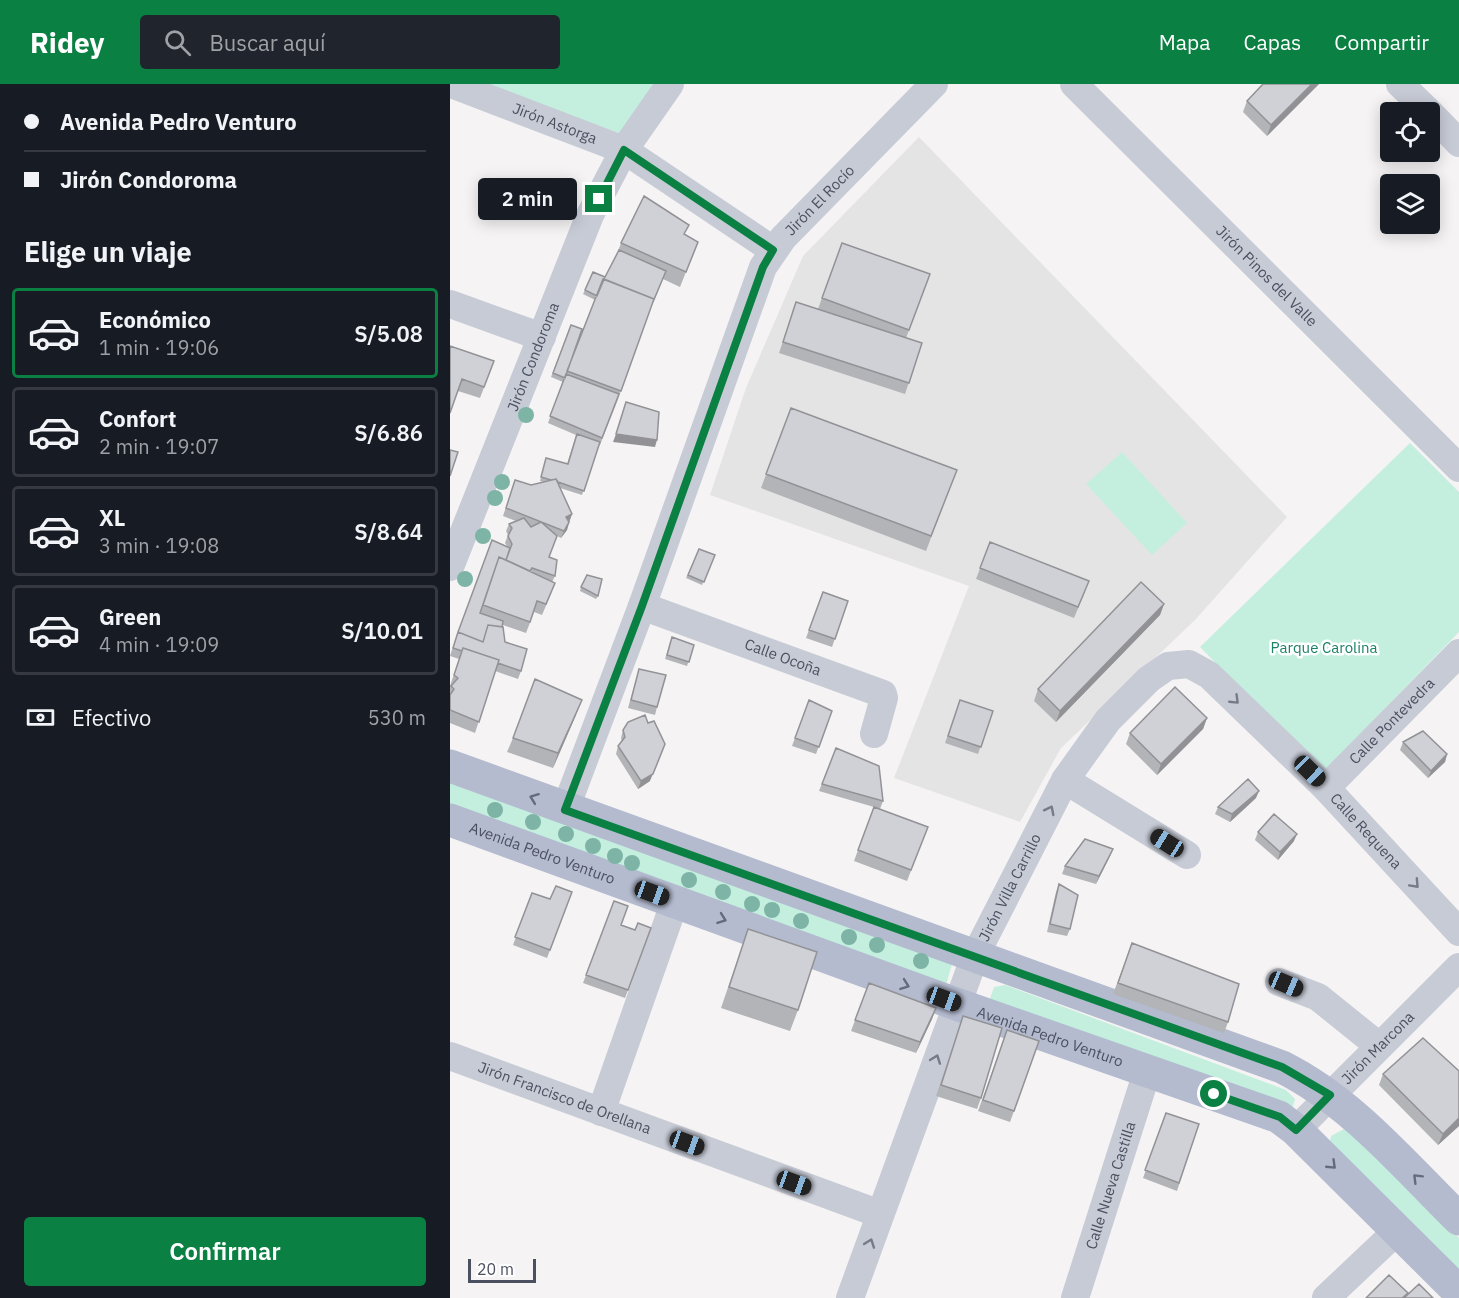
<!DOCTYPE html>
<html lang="es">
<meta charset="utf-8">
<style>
:root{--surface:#171b24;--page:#20242c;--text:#f1f3f6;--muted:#9ea1a6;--line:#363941;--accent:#0b8043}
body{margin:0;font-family:"IBM Plex Sans",sans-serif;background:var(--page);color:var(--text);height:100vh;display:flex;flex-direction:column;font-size:22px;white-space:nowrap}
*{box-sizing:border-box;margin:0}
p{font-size:20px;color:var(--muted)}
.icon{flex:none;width:33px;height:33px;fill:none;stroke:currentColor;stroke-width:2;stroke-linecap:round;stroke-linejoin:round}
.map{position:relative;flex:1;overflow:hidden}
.panel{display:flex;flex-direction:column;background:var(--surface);width:450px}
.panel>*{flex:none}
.banner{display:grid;align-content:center;height:132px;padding:0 24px;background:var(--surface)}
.buttons{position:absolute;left:930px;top:18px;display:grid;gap:12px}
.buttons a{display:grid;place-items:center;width:60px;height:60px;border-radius:6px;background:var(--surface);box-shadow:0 3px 15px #0003;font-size:30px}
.scale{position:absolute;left:18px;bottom:15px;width:68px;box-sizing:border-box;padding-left:6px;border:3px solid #4b5060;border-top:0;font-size:16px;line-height:21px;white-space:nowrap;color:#4b5060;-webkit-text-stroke:4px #fff;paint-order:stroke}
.end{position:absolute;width:27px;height:27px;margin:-14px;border:8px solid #0b8043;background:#fff;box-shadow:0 0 0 3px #fff}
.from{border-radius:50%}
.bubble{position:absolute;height:42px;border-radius:6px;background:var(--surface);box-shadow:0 3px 15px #0003;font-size:20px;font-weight:600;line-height:42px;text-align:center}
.car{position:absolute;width:18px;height:36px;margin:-18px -9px;border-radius:8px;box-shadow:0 0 4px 2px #0007;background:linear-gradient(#222 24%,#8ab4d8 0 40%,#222 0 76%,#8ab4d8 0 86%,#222 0)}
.banner b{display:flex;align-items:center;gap:21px;height:57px;font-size:22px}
.banner b+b{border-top:2px solid var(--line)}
.banner i{width:15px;height:15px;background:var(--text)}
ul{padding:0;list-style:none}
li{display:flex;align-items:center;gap:18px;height:90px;margin:0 12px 9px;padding:0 12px;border:3px solid var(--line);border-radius:6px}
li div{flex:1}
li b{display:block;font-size:22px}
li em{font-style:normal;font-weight:600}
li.selected{border-color:var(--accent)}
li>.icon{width:54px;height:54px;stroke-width:1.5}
h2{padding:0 24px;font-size:27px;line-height:72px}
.pay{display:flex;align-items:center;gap:15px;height:66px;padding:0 24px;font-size:22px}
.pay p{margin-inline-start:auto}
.button{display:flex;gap:12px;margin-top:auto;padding:12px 24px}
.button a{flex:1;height:69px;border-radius:6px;background:var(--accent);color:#fff;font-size:24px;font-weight:600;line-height:69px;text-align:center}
header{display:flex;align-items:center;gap:36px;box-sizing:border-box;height:84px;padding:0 30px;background:var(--accent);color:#fff}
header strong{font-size:28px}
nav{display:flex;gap:33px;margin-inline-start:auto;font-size:21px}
.search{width:420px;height:54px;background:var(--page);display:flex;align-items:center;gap:15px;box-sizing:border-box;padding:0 21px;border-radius:6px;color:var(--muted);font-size:22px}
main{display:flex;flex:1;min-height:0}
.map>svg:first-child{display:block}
.education{fill:#e5e4e5}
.green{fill:#c4efdf}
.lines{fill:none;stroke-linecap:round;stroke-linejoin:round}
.minor{stroke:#c7cbd6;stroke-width:28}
.major{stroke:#b4bbcf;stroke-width:33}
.tree{fill:#7db4a6}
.wall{fill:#b3b4b8}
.shaded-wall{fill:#929296}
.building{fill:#d0d1d6;stroke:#929296;stroke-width:1.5}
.oneway{stroke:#767b89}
.oneway2{stroke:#656b7c}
.route{stroke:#0b8043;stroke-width:8}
.labels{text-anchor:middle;stroke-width:5;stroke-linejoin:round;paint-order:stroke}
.street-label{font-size:15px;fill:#4b5060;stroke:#fff}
.park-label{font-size:15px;fill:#1b8167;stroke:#fff}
</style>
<header>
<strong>Ridey</strong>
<div class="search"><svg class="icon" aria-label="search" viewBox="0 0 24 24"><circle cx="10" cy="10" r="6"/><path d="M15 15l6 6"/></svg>Buscar aquí</div>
<nav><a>Mapa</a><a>Capas</a><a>Compartir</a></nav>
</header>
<main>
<section class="panel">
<div class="banner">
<b><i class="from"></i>Avenida Pedro Venturo</b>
<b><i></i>Jirón Condoroma</b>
</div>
<h2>Elige un viaje</h2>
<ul>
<li class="selected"><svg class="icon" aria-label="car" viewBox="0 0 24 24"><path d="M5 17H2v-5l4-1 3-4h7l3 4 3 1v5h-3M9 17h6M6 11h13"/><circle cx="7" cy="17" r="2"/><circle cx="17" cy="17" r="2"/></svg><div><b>Económico</b><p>1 min · 19:06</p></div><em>S/5.08</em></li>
<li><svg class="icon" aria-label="car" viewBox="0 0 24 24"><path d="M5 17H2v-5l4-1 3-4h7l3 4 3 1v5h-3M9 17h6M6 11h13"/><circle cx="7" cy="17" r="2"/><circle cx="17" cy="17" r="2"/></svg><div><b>Confort</b><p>2 min · 19:07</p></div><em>S/6.86</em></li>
<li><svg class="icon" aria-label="car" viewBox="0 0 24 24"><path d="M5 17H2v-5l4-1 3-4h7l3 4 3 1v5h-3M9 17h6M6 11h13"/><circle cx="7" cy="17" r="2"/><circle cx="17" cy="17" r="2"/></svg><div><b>XL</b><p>3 min · 19:08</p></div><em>S/8.64</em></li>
<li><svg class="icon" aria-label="car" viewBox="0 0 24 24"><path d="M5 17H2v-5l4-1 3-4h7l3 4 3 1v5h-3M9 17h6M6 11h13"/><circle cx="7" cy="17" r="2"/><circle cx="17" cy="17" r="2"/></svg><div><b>Green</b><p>4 min · 19:09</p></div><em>S/10.01</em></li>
</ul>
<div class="pay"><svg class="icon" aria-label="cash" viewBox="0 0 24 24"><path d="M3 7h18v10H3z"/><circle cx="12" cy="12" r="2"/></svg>Efectivo<p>530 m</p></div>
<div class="button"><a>Confirmar</a></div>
</section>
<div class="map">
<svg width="1009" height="1214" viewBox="0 0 1009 1214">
<rect width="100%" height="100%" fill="#f5f3f3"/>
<path class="education" d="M469 53 837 433 745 536 611 664 570 738 444 694 519 502 260 411 296 304 353 172Z"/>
<path class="green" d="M32 0H203L171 50Z
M960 359 1009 408V548L873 688 750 563Z
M672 368 737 439 702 471 636 400Z
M0 688 505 870 493 911 0 729Z
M555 901 836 1006 845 1015 841 1028 538 920 544 903Z
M894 1045 908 1048 1009 1154V1197L880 1058 881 1052Z"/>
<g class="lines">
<g class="minor">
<path id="s1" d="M1 0 174 66 323 166"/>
<path id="s2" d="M624 0 1009 384"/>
<path d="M950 0 979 28"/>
<path d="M980 29 1009 59"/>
<path d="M0 220 92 253"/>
<path id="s3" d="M0 483 140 131 174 66 220 0"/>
<path id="s4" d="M192 522 433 610 434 614 424 650"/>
<path d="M615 696 737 771"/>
<path id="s5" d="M876 704 1009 569"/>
<path id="s6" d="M115 726 192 522 313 183 333 154 484 0"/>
<path d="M829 898 868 913 929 962"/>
<path id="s7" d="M0 972 430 1130"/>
<path d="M151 1028 225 817"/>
<path id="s8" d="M846 1046 1009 883"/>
<path id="s9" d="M400 1214 525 872 615 696 658 636 699 595 718 582 739 580 759 591 876 704 1009 848"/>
<path id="s10" d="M625 1214 697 988"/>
<path d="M876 1214 948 1146"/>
</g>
<g class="major">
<path d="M0 682 832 983C902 1018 954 1081 1009 1135"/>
<path id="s11" d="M0 736 506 920 829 1033 846 1046 1009 1208"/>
</g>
</g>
<g class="tree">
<circle cx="76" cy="331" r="8"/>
<circle cx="52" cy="398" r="8"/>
<circle cx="45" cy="414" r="8"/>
<circle cx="33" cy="452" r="8"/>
<circle cx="15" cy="495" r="8"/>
<circle cx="45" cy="726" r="8"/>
<circle cx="83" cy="738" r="8"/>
<circle cx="116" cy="750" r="8"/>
<circle cx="143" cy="762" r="8"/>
<circle cx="165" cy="772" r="8"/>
<circle cx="182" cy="779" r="8"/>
<circle cx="239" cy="796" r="8"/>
<circle cx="273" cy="808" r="8"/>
<circle cx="302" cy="820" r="8"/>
<circle cx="322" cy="826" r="8"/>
<circle cx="351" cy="837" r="8"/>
<circle cx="399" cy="853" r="8"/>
<circle cx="427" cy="861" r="8"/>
<circle cx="471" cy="877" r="8"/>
</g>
<path class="wall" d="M869 0 817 52 793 28 797 17Z
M235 151 248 158 230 203 213 195 200 226 167 318 150 361H149L132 411 110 404 122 430 117 446 111 454 107 452 99 473 105 492 102 498 101 510 92 531 84 528 76 549 53 541 55 558 71 587 68 595 45 587 25 649 0 639V602L9 575 0 572 5 556 42 456 57 462 55 459 58 451 56 447 59 440 66 437 53 432 65 396 81 401 94 398 90 397 95 377 117 380 126 351 98 339 113 298 101 293 121 241 115 292 145 216 133 210 135 206 155 193 166 173 171 159Z
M392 159 480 190 456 254 472 259 455 310 329 269 346 218 380 229 368 225Z
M0 262 44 277 30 314 8 307Z
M341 324 507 386 476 467 311 404Z
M540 458 635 508 624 534 526 495Z
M249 465 265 471 252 501 236 494Z
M131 503 148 512 146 515 130 507Z
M373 508 398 517 382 563 356 554Z
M714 520 710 531 606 638 584 617 588 605Z
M222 553 244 561 237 582 215 575Z
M189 585 207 623 205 631 178 624Z
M359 616 382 627 366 670 342 662Z
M510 616 543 627 528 670 495 659Z
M126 631 103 684 57 668 63 654Z
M757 634 753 645 707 691 676 660 680 649Z
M198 639 200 697 188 705 166 670 168 662 172 658 171 654 173 646Z
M953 658 997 670 995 678 978 694 950 666Z
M386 664 433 717 430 725 478 743 457 797 404 777 424 723 369 707Z
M806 714 780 738 765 730 768 723Z
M808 748 844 757 828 776 805 756Z
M663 765 660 772 646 800 612 790 615 782Z
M609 800 620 845 617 852 597 848 606 808Z
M122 808 97 874 63 861 82 809 100 815Z
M164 817 171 841 185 846 201 844 175 914 133 899Z
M298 845 348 926 340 947 271 924Z
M682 859 778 938 774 949 663 910Z
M419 899 486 924 482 935 466 969 401 947Z
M513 932 531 1014 527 1025 486 1012Z
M557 946 589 957 560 1038 528 1027Z
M1009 987V1042L988 1061 929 1001 933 990Z
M716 1029 749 1040 727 1107 693 1094Z"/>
<path class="shaded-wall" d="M862 0H869L817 52 821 41Z
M166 350 207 356 205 363 163 358Z
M122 430 119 438 116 433Z
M119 438 117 446 111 454 114 447Z
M714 520 710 531 606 638 610 627Z
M132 616 126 631 103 684 108 669Z
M757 634 753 645 707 691 711 680Z
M212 667 200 697 188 705 191 697Z
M997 670 995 678 978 694 981 687Z
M809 707 806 714 780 738 782 730Z
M847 750 844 757 828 776 830 768Z
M663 765 660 772 646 800 649 792Z
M486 924 482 935 466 969 470 958Z
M1009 1034V1042L988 1061 993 1050Z"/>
<path class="building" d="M813 0H862L821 41 797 17Z
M194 112 239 141 234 150 248 158 236 188 171 159Z
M392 159 480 190 459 246 372 214Z
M169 166 216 187 203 218 204 215 154 195Z
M143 188 155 193 147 212 135 206Z
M153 195 204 215 171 307 117 287Z
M346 218 472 259 459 299 333 258Z
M121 241 132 245 115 294 103 289Z
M0 262 44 277 34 303 12 295 0 329Z
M116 290 169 310 152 354 100 332Z
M176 318 209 328 207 356 166 350Z
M341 324 507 386 481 452 316 390Z
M127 350 150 358 134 407 108 398 106 395 101 396 91 393 96 374 118 380Z
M0 366 8 368 0 392Z
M106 395 122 430 116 433 119 438 114 447 56 424 65 396 81 401Z
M74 434 81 443 91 438 107 452 99 473 107 476 105 492 82 484 80 487 56 476 62 460 58 452 62 444 59 440Z
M42 456 60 464 56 476 49 473 30 529 53 537 52 543 38 541 33 558 8 548Z
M540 458 639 497 628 523 530 484Z
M249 465 265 471 254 498 238 491Z
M49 473 105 499 96 520 87 517 80 538 33 521Z
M137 491 152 495 148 512 131 503Z
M691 498 714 520 610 627 588 605Z
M373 508 398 517 385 555 359 546Z
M38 541 53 543 55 558 77 565 71 587 48 579 49 576 13 564 12 567 3 564 8 548 33 558Z
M222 553 244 561 239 578 217 571Z
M13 564 49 576 29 638 0 626V611L4 605 1 602 8 594 4 591Z
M189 585 216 591 207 623 181 616Z
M85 595 132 616 108 669 63 654Z
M725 603 757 634 711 680 680 649Z
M359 616 382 627 369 663 345 654Z
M510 616 543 627 531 663 498 652Z
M195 631 198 639 204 637 215 660 203 690 191 697 168 662 175 653 173 646 178 638Z
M973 647 997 670 981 687 953 658Z
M386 664 429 682 433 717 372 700Z
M798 695 809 707 782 730 768 723Z
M424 723 478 743 461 786 408 766Z
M824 730 847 750 830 768 808 748Z
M635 755 663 765 649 792 615 782Z
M609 800 628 811 620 845 600 840Z
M106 802 122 808 100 866 65 853 82 809 100 815Z
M164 817 178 822 171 841 185 846 188 839 201 844 178 906 136 891Z
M298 845 367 868 348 926 279 903Z
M682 859 789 900 778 938 668 899Z
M419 899 486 924 470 958 405 936Z
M513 932 552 944 531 1014 491 1001Z
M557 946 589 957 564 1027 533 1016Z
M973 954 1009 987V1034L993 1050 933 990Z
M716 1029 749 1040 729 1099 695 1086Z
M939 1191 958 1209 952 1214H916Z
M969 1200 983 1214H954Z"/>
<defs><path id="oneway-chevron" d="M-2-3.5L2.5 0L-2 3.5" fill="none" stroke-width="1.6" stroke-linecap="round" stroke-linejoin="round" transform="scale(1.5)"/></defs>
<g class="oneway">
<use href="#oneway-chevron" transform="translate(785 616) rotate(44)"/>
<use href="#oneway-chevron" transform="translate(600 726) rotate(-63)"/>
<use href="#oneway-chevron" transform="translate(965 800) rotate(47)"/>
<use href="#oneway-chevron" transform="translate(486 975) rotate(-70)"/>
<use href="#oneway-chevron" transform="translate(420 1159) rotate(-70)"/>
</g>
<g class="oneway2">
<use href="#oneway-chevron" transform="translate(84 714) rotate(-159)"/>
<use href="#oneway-chevron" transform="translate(272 835) rotate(20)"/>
<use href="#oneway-chevron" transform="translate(455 901) rotate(20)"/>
<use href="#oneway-chevron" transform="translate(882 1081) rotate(44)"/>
<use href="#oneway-chevron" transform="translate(967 1094) rotate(-135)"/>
</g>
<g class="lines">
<path class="route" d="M149 115 174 66 323 166 313 183 192 522 115 726 832 983 880 1011 846 1046 830 1033 764 1010"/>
</g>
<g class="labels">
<g class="street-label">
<text dy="5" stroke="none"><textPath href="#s1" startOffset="111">Jirón Astorga</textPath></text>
<text dy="5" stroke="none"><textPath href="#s6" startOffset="666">Jirón El Rocío</textPath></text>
<text dy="5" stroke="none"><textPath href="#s2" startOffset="272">Jirón Pinos del Valle</textPath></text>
<text dy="5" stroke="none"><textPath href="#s3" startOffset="226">Jirón Condoroma</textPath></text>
<text dy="5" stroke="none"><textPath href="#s4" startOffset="150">Calle Ocoña</textPath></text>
<text dy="5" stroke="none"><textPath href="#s5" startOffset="94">Calle Pontevedra</textPath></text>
<text dy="5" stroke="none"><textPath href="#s9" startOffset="982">Calle Requena</textPath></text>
<text dy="5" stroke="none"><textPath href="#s11" startOffset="98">Avenida Pedro Venturo</textPath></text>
<text dy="5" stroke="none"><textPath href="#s9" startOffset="441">Jirón Villa Carrillo</textPath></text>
<text dy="5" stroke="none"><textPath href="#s11" startOffset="638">Avenida Pedro Venturo</textPath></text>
<text dy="5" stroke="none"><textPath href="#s8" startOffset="116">Jirón Marcona</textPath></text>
<text dy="5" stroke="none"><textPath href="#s7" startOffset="122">Jirón Francisco de Orellana</textPath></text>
<text dy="5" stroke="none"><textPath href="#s10" startOffset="118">Calle Nueva Castilla</textPath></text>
</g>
<g class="park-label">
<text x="874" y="569">Parque Carolina</text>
</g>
</g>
</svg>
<div class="buttons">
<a><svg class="icon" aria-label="locate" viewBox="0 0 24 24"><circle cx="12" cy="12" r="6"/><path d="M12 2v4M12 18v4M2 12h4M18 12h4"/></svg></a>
<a><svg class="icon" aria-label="layers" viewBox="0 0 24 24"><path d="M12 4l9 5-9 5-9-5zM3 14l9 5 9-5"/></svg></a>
</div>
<div class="scale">20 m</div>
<i class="end from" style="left:764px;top:1010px"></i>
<i class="end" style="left:149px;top:115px"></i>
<div class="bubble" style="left:28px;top:94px;width:99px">2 min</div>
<i class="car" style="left:860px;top:687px;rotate:134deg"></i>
<i class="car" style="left:717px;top:759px;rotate:302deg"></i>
<i class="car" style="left:202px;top:809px;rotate:110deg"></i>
<i class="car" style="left:836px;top:900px;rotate:113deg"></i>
<i class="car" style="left:494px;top:915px;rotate:110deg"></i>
<i class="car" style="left:237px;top:1059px;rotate:110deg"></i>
<i class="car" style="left:344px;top:1099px;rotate:110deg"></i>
</div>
</main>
